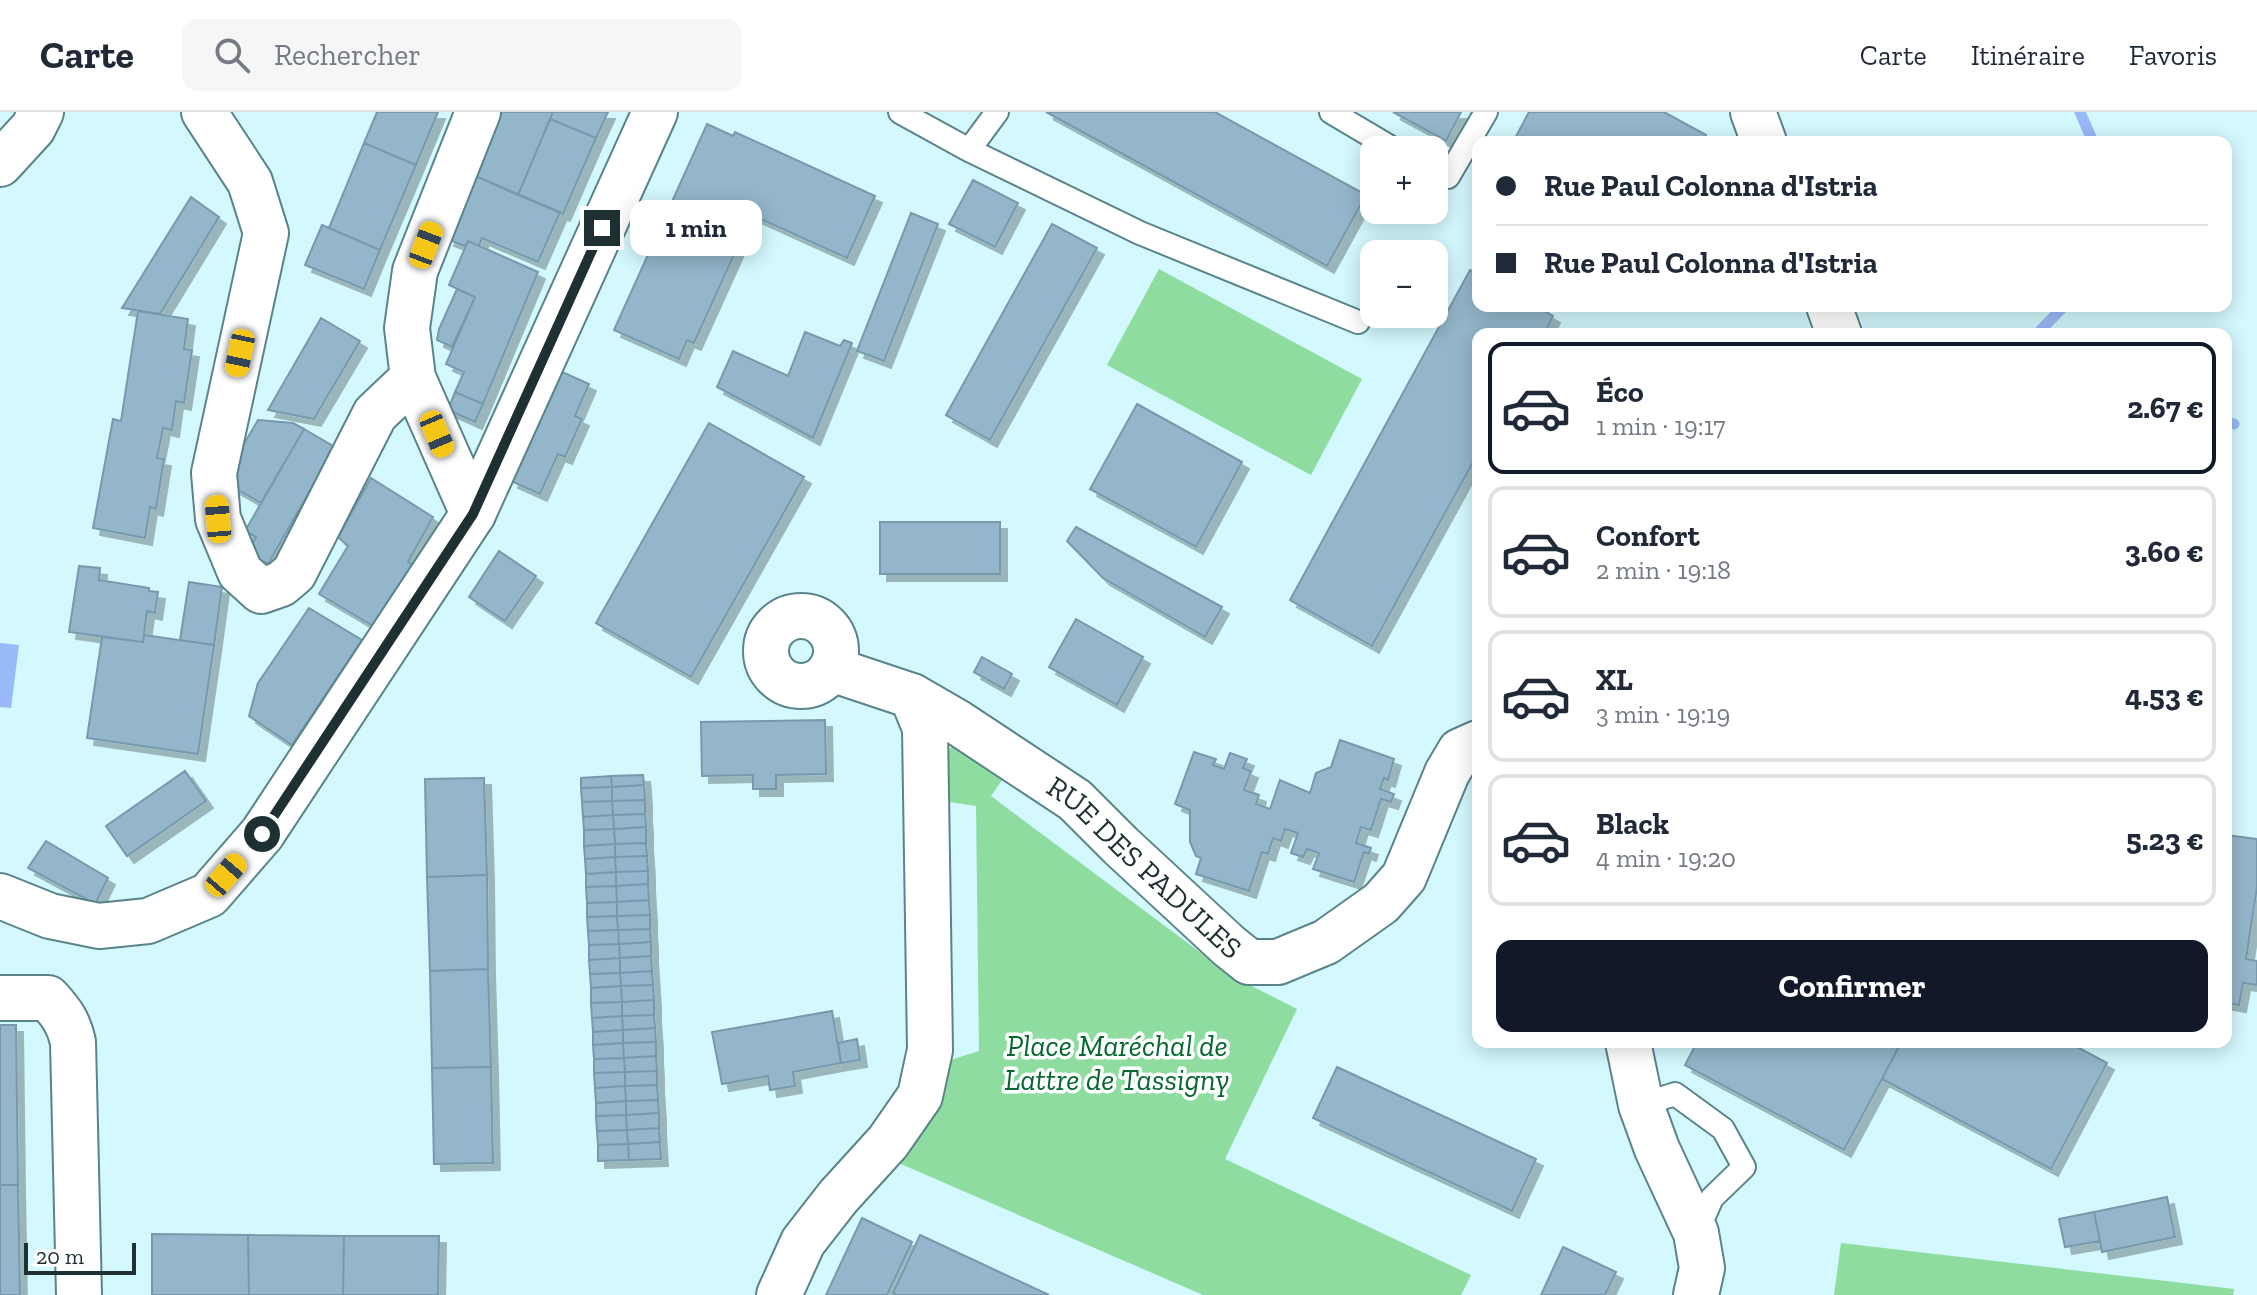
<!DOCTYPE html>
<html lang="fr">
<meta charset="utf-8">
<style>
:root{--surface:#fff;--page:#f6f6f7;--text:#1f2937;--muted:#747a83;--line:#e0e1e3;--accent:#111827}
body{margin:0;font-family:"Zilla Slab",serif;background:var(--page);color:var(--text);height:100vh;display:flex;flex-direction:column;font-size:30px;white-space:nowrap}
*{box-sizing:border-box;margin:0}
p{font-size:26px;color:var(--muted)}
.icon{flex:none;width:44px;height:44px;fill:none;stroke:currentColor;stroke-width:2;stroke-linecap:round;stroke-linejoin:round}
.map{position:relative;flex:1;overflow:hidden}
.side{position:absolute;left:1472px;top:216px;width:760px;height:720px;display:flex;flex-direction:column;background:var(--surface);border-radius:16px;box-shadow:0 4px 20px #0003}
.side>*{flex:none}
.banner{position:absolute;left:1472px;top:24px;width:760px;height:176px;border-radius:16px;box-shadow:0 4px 20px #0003;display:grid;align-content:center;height:176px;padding:0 24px;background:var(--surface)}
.tools{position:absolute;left:1360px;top:24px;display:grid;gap:16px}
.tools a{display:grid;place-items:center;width:88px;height:88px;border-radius:16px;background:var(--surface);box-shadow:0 4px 20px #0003;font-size:40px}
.scale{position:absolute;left:24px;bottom:20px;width:112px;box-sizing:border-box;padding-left:8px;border:4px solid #1e3032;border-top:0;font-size:22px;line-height:28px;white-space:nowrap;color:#1e3032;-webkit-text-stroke:6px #fff;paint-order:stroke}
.end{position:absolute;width:36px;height:36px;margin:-18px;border:10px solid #1e3032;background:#fff;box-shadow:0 0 0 4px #fff}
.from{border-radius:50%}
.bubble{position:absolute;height:56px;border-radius:16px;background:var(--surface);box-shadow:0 4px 20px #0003;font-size:26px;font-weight:800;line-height:56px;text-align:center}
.car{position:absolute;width:24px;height:48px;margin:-24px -12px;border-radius:10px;box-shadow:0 0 6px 2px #0007;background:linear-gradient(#f5c518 24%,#345 0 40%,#f5c518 0 76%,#345 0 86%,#f5c518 0)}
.banner b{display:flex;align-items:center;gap:28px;height:76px;font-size:30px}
.banner b+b{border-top:2px solid var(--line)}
.banner i{width:20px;height:20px;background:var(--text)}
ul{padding:14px 0 0;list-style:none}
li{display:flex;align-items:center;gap:24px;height:132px;margin:0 16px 12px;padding:0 8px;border:4px solid var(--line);border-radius:16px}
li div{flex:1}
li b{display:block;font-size:30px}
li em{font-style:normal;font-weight:800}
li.selected{border-color:var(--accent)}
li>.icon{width:72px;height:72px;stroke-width:1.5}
.button{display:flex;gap:16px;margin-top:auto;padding:16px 24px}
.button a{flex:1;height:92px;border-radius:16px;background:var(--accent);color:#fff;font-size:32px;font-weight:800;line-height:92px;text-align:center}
header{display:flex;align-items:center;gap:48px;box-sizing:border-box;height:112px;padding:0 40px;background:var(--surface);border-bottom:2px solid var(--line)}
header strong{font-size:38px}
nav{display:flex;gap:44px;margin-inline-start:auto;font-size:28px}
.search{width:560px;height:72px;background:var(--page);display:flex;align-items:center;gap:20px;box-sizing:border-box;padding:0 28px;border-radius:16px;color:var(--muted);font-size:30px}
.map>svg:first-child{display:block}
.green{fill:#8fdca1}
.water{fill:#99baf8}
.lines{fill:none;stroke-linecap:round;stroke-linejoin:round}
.stream{stroke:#99baf8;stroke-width:11}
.building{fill:#93b6ca;stroke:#7799ae;stroke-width:2;filter:url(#shadow)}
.service-casing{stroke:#59848a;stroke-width:26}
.minor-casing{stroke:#59848a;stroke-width:48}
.tertiary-casing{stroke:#59848a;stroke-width:48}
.service{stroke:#fff;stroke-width:22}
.minor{stroke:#fff;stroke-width:44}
.tertiary{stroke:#fff;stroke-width:44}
.route{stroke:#1e3032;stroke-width:10}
.labels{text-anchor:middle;stroke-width:7;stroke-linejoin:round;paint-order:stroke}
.street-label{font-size:30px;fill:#1e3032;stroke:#fff}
.park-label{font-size:30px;font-style:italic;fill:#066831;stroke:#fff}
</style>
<header>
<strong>Carte</strong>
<div class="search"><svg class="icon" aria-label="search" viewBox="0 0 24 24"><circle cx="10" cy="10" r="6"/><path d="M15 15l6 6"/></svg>Rechercher</div>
<nav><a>Carte</a><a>Itinéraire</a><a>Favoris</a></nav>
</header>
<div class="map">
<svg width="2257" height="1183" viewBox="0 0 2257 1183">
<defs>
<filter id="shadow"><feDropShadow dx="7" dy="7" stdDeviation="0" flood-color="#0004"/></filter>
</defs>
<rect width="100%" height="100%" fill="#d3f8fd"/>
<path class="green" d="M1159 157 1362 267 1311 363 1107 253Z
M952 633 1007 661 991 684 1232 864 1297 897 1225 1047 1471 1163 1461 1183H1203L887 1046 944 950 979 939 976 694 943 689V650Z
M1841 1131 2234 1177 2233 1183H1834Z"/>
<path class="water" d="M0 531 19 533 11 596 0 595Z"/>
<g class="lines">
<path class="stream" d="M2080 0 2093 30
M2037 222 2064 194
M2226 310 2234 312"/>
</g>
<path class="building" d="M377 0H438L416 53 364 31Z
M501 0H553L518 83 473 63Z
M553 0H608L596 26 550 7Z
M1046 0H1215L1366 83 1327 154Z
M1393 0H1461L1446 29Z
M1529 0H1664L1706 23 1702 30H1513Z
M550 7 596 26 563 102 518 83Z
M707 12 733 24 735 20 875 84 847 146 752 103 694 231 687 228 679 247 614 218Z
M364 31 416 53 380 138 329 116Z
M473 63 560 100 538 150 482 126 479 134 468 129 465 134 447 127Z
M973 68 1018 91 995 135 949 112Z
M191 85 219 105 160 202 122 196Z
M911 101 938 112 884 249 857 239Z
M1052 112 1097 136 990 328 946 303Z
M322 113 380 138 364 177 305 153Z
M468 129 538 160 483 292 455 280 464 260 446 252 475 185 449 173Z
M1470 158 1478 162V194H1536L1553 204 1544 222H1478V341L1372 534 1290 488Z
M457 177 475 185 452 235 437 228 439 217Z
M138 199 188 207 184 237 192 238 184 291 176 289 172 318 163 316 157 346 164 347 156 397 150 395 145 426 93 416 113 307 121 309Z
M321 206 360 229 314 307 268 298Z
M805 220 840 234 844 228 852 231 813 326 717 275 733 239 788 264Z
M560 259 589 272 575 304 582 307 565 345 558 342 540 382 511 369Z
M455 280 483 292 475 310 448 298Z
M1137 292 1242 350 1196 435 1090 377Z
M258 308 293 311 304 317 261 391 222 369Z
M709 311 804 365 691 565 596 511Z
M304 317 335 335 268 452 247 441 256 425 245 419Z
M371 366 433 405 408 450 413 453 373 514 319 482 348 434 338 425Z
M880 410H1000V462H880Z
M1076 415 1222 495 1205 525 1103 466 1067 429Z
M499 439 536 464 505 509 469 485Z
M79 454 100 456 99 468 149 476V479L158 480 155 501 147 499 143 530 69 520Z
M189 470 222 475 214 533 180 528Z
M309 496 362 528 292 633 249 604 258 571Z
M1076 507 1143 545 1117 593 1049 555Z
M144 523 214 533 198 642 87 626 102 525 143 530Z
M982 545 1012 562 1004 577 974 560Z
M825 608 826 662 776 663V677H753V663L702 664 701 610Z
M1340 628 1394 647 1388 668 1384 666 1380 677 1394 682 1391 690 1381 687 1371 718 1361 715 1356 731 1371 736 1369 742 1364 740 1354 770 1313 757 1319 741 1307 737 1303 745 1291 741 1298 721 1285 717 1281 729 1273 726 1268 742 1262 740 1249 779 1196 762 1201 746 1196 744 1190 730V698L1175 692 1194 640 1216 647 1213 653 1224 657 1230 641 1247 647 1243 656 1251 659 1244 678 1259 683 1256 692 1270 697 1280 668 1310 681 1316 661 1331 655Z
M185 659 206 689 127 744 106 714Z
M643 663 644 673 612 675 611 664Z
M611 664 612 675 581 676V666Z
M484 666 487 763 427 765 425 667Z
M644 673 645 688 612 689V675Z
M612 675V689L582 690 581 676Z
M645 688V702L613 703 612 689Z
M612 689 613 703 583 705 582 690Z
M645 702 646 715 614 717 613 703Z
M613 703 614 717 584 718 583 705Z
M646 715V731L615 732 614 717Z
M614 717 615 732 584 734V718Z
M2226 723 2257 727V775L2246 847 2257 849V873L2243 871 2239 893 2226 891Z
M46 729 108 766 95 792 28 756Z
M646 731 647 744 615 745V732Z
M615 732V745L585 747 584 734Z
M647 744 648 759 616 760 615 745Z
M615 745 616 760 586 762 585 747Z
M648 759V772L616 774V760Z
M616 760V774L586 775V762Z
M487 763 488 857 430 859 427 765Z
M648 772 649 788 617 790 616 774Z
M616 774 617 790 587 791 586 775Z
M649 788 650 803 617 804V790Z
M617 790V804L587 805V791Z
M650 803V817L618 818 617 804Z
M617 804 618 818 588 819 587 805Z
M650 817 651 830 619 832 618 818Z
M618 818 619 832 589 833 588 819Z
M651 830V844L620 846 619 832Z
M619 832 620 846 589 848V833Z
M651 844 652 859 620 861V846Z
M620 846V861L590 862 589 848Z
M488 857 491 955 432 956 430 859Z
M652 859 653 873 621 874 620 861Z
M620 861 621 874 591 876 590 862Z
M653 873 654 888 622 890 621 874Z
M621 874 622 890 591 891V876Z
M654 888V903L622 904V890Z
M622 890V904L592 906 591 891Z
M832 899 841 951 793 960 795 974 770 978 768 964 722 972 712 920Z
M654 903 655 916 623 918 622 904Z
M622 904 623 918 593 920 592 906Z
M0 913H16L18 1073H0Z
M655 916 656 930 623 931V918Z
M623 918V931L593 933V920Z
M857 927 860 948 841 951 838 931Z
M656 930V944L624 946 623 931Z
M1697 930H1890L1899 935 1844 1038 1685 953Z
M1901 930H2068L2107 951 2051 1057 1882 967Z
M623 931 624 946 594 947 593 933Z
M656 944 657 959 625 960 624 946Z
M624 946 625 960 594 961V947Z
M491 955 493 1051 434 1052 432 956Z
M1337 955 1536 1047 1512 1099 1313 1006Z
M657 959V973L625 974V960Z
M625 960V974L595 976 594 961Z
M657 973 658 988 626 989 625 974Z
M625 974 626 989 596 991 595 976Z
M658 988 659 1001 626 1003V989Z
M626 989V1003L596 1004V991Z
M659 1001V1016L627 1018 626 1003Z
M626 1003 627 1018 597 1019 596 1004Z
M659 1016 660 1030 628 1032 627 1018Z
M627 1018 628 1032 598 1033 597 1019Z
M660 1030 661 1047 629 1048 628 1032Z
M628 1032 629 1048 598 1049V1033Z
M0 1073H18L20 1183H0Z
M2167 1085 2175 1125 2102 1140 2094 1100Z
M2094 1100 2100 1129 2065 1135 2059 1107Z
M862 1106 912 1130 887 1183H826Z
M152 1122 248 1123 249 1183H152Z
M248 1123 344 1124 343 1183H249Z
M920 1123 1049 1183H897L893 1181Z
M344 1124H439L438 1183H343Z
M1563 1135 1616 1160 1605 1183H1541Z"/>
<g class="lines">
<g class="service-casing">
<path id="service" d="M900 0 969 38 997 0
M1331 0 1395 38
M969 38 1140 121 1358 210
M1434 60 1448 65 1486 0
M1641 993 1675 982 1723 1017 1744 1055 1712 1086 1697 1120"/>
</g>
<g class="minor-casing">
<g id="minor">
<path d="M204 0 250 70 266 121 214 361 218 407 240 460 261 479 281 472 294 461 375 302 413 266"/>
<path d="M1753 0 1764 30"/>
<path d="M0 52 33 16 41 0"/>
<path d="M1829 194 1839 222"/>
<path d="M473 402 413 266 407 216 415 159 478 0"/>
<circle cx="801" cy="539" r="35"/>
<path id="s1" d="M912 584 957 610 1075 688 1121 734 1229 834 1249 850H1278L1326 830 1381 791 1404 765 1447 661 1460 639 1478 631"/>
<path d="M0 886H48C61 900 69 911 73 930L79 1183"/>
<path d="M1628 930 1641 993 1657 1037 1696 1121 1702 1156 1696 1183"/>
<path d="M779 1183 803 1130 838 1085 888 1030 920 984 930 938 925 616 912 584 831 557"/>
</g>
</g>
<g class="tertiary-casing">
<path id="tertiary" d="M0 784 50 804 99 814 148 809 209 783 262 722 473 402 655 0"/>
</g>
<use href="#service" class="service"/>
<use href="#minor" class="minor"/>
<use href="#tertiary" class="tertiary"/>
</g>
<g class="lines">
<path class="route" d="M262 722 473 402 602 116"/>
</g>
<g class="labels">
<g class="street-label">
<text dy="10" stroke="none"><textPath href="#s1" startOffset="290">RUE DES PADULES</textPath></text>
</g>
<g class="park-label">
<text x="1117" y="944">Place Maréchal de<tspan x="1117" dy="34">Lattre de Tassigny</tspan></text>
</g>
</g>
</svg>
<div class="tools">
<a>+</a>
<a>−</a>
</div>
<div class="scale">20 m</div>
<i class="end from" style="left:262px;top:722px"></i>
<i class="end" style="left:602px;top:116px"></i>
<div class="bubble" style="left:630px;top:88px;width:132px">1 min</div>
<i class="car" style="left:426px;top:133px;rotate:21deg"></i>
<i class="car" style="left:240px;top:241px;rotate:192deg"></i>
<i class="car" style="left:437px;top:322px;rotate:157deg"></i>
<i class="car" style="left:218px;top:407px;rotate:355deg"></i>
<i class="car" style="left:226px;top:763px;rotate:41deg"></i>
<div class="banner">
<b><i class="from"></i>Rue Paul Colonna d'Istria</b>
<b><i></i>Rue Paul Colonna d'Istria</b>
</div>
<section class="side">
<ul>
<li class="selected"><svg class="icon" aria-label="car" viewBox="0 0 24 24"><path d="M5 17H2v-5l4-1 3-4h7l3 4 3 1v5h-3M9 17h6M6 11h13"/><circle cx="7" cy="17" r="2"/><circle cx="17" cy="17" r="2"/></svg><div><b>Éco</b><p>1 min · 19:17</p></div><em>2.67 €</em></li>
<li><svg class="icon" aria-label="car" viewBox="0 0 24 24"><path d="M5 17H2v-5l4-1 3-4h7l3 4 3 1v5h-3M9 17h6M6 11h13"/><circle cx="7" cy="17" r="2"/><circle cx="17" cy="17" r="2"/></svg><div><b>Confort</b><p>2 min · 19:18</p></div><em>3.60 €</em></li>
<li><svg class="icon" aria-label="car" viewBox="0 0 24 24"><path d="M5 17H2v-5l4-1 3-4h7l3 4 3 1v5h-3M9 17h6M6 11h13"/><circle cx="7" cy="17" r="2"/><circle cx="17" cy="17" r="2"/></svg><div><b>XL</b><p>3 min · 19:19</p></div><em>4.53 €</em></li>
<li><svg class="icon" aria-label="car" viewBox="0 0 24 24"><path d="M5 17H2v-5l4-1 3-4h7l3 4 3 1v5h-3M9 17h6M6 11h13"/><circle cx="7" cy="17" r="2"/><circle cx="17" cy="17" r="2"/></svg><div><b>Black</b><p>4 min · 19:20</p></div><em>5.23 €</em></li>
</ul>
<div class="button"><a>Confirmer</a></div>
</section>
</div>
